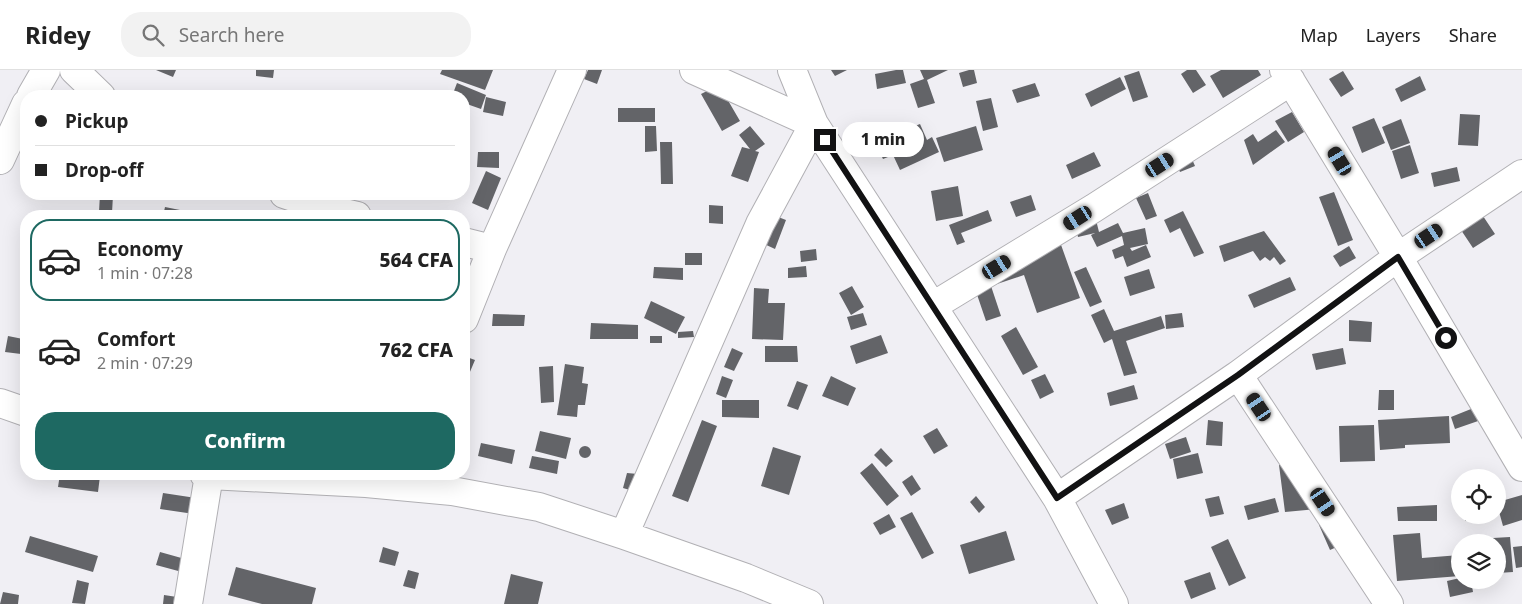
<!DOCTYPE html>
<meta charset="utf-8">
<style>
:root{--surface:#fff;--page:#f2f2f2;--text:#222;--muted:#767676;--line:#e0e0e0;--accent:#1e6962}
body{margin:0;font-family:"Noto Sans",sans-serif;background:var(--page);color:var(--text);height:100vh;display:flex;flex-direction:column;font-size:19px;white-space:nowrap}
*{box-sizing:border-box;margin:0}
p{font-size:16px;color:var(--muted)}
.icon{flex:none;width:28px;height:28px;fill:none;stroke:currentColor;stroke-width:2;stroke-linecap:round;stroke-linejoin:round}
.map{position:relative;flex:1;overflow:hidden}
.panel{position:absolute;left:20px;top:140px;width:450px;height:270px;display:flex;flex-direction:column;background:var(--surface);border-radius:20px;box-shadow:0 5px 20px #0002}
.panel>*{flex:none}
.banner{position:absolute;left:20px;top:20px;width:450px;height:110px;border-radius:20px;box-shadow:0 5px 20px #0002;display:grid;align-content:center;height:110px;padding:0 15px;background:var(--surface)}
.buttons{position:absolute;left:1451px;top:399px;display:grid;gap:10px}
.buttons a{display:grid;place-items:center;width:55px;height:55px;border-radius:50%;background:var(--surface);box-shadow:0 5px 20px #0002;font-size:25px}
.end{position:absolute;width:22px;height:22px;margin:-11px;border:6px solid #121213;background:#fff;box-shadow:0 0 0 2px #fff}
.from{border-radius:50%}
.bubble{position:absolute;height:35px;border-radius:18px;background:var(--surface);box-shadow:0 5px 20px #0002;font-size:16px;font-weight:800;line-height:35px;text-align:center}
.car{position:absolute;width:15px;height:30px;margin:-15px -8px;border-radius:6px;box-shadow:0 0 4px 1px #0007;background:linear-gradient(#222 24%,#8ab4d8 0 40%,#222 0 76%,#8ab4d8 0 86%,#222 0)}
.banner b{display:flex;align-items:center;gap:18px;height:48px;font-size:19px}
.banner b+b{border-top:1px solid var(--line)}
.banner i{width:12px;height:12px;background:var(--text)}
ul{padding:9px 0 0;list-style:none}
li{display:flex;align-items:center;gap:15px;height:82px;margin:0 10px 8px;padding:0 5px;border:2px solid transparent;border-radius:20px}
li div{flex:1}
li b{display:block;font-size:19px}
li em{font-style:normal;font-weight:800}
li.on{border-color:var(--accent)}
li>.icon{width:45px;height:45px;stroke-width:1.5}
.button{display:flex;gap:10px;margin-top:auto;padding:10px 15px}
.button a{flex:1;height:58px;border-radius:20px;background:var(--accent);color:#fff;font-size:20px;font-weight:800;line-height:58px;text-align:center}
header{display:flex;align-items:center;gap:30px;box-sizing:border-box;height:70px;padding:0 25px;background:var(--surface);border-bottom:1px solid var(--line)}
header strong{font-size:24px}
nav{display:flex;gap:28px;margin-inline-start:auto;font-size:18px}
.search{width:350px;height:45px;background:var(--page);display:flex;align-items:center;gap:12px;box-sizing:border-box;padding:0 18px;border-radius:20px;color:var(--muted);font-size:19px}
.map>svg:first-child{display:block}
.building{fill:#636468}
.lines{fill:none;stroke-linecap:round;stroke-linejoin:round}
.minor-casing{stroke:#b1b0b4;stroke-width:30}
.minor{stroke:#fff;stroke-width:28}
.route{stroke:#121213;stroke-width:6}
</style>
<header>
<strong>Ridey</strong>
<div class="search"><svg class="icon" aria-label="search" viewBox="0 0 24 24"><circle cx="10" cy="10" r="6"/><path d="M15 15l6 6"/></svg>Search here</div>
<nav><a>Map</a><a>Layers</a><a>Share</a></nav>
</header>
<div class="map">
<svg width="1522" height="534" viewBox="0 0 1522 534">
<rect width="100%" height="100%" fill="#f0eff4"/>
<path class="building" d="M156 0H176L173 7Z
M256 0H274L273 8 256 6Z
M442 0H493L485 20 440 4Z
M588 0H602L597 14 584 9Z
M831 0H847L835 6Z
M896 0H903L906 13 877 19 875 4Z
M920 0H948L927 10 935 33 918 38 910 14 924 9Z
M969 0H974L977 13 963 17 959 3Z
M1187 0H1196L1206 15 1193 23 1181 4Z
M1221 0H1258L1261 5 1223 28 1210 6Z
M1139 1 1148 27 1133 32 1124 6Z
M1343 1 1354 19 1341 27 1329 9Z
M1420 6 1426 20 1401 32 1395 19Z
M1120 7 1126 19 1091 37 1085 24Z
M457 13 486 25 481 39 464 33V26H452Z
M1035 13 1040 26 1017 33 1012 20Z
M719 15 740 51 722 61 701 24Z
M486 27 506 32 503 46 483 42Z
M991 28 998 57 983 61 976 31Z
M618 38H655V52H618Z
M1292 42 1304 62 1288 72 1275 51Z
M1460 44 1480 45 1478 76 1458 75Z
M1374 48 1385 73 1362 83 1352 57Z
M1401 49 1410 73 1391 80 1382 57Z
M920 54 927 70 932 67 939 82 900 100 893 85 883 89 875 72Z
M645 56H656L657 81 645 82Z
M750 56 765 74 755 81 759 82 748 112 731 106 742 77 750 79 739 65Z
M976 56 983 80 944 92 936 68Z
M1276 60 1285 72 1253 95 1244 70 1253 64 1258 72Z
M660 72H672L673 114H661Z
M1410 75 1419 103 1401 109 1392 81Z
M1188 80 1195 96 1180 102 1173 87Z
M478 82H499V98L477 97Z
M1094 82 1101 96 1072 109 1066 95Z
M1457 97 1460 111 1434 117 1431 103Z
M486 101 501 108 488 140 472 133Z
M958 116 963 146 936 151 931 121Z
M1334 122 1353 170 1338 176 1319 127Z
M1148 123 1157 146 1146 150 1136 128Z
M100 124 113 125 112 143 99 142Z
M1031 125 1036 140 1016 147 1010 132Z
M709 135 723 136V154L709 153Z
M165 137 180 140 178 146H163Z
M988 140 992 151 961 163 965 172 957 175 949 155Z
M1183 141 1204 183 1194 187 1180 158 1170 163 1164 150Z
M773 145 786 150 775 179 762 173Z
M1095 146 1099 162 1118 153 1123 163 1145 158 1148 174 1130 178 1132 181 1146 175 1151 187 1127 197 1123 186 1115 189 1112 180 1124 175 1122 166 1097 177 1091 165 1095 163 1078 167 1074 151Z
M1483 146 1495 164 1473 178 1461 160Z
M1264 161 1286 191 1280 195 1274 187 1270 191 1265 187 1260 191 1253 181 1224 192 1219 176Z
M1060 172 1080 228 1037 243 1024 205 991 216 1001 246 986 251 970 204Z
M1349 176 1356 188 1340 197 1333 186Z
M816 179 817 190 801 192 800 181Z
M685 183H702V195H685Z
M806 196 807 207 788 208V198Z
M654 197 683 198V210L653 208Z
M1086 197 1102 232 1090 237 1074 202Z
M1149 199 1155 218 1130 226 1124 207Z
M1290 207 1296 220 1254 238 1248 225Z
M852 216 864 237 851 245 839 223Z
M754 218 769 219 768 233H785L783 270 752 269Z
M651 231 685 247 676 264 644 248Z
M1104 239 1114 261 1161 246 1165 258 1126 271 1137 303 1124 306 1112 269 1104 273 1091 245Z
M863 243 867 255 851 260 847 247Z
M1182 243 1184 257 1166 259 1165 245Z
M493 244 525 245 524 256H492Z
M1349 250 1372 252 1371 272 1349 271Z
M591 253 638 255V269H590Z
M1016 257 1038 297 1023 305 1001 266Z
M693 261 694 267 678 268V262Z
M881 265 888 283 856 294 850 276Z
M8 266 23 269 21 284 5 282Z
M650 266H662V273H650Z
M765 276H797L798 292H765Z
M732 278 743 283 734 301 724 297Z
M1343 278 1346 294 1316 300 1312 284Z
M464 286 475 290 464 316Z
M565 294 584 297 582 313 588 314 585 335H578L577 347 557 345Z
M553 296 554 332 541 333 539 297Z
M1045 304 1054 322 1040 329 1031 310Z
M722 306 733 310 726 328 716 324Z
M831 306 856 318 848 336 822 326Z
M797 311 808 315 798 340 787 336Z
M1134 315 1138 329 1110 336 1107 323Z
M1379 320H1394V340H1378Z
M722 330H759V348L722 347Z
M1476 337 1481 350 1455 359 1451 347Z
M1449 346 1450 373 1405 375V378L1380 380 1378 350Z
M702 350 717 356 688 432 672 426Z
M1208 350 1223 352 1222 376 1206 375Z
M1374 355 1375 391 1340 392 1339 356Z
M937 358 948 376 934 384 923 366Z
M540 361 571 368 566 389 535 381Z
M1186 367 1191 382 1170 389 1165 374Z
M481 373 515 380 512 394 478 386Z
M579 382a6 6 0 1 1 12 0a6 6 0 1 1-12 0Z
M773 377 801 386 789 425 761 416Z
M881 378 893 391 886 397 874 385Z
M1198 383 1203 403 1177 409 1173 389Z
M532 386 559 391 557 404 529 398Z
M1312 391 1317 439 1285 442 1279 395Z
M872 393 899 426 887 436 860 403Z
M627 403 638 404 633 421 623 418Z
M60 404H84L100 406 98 422 58 417Z
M912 405 921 419 911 426 902 412Z
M163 423 196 428 194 444 160 439Z
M1522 425V450L1503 456 1498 438V432Z
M976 426 985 437 979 443 970 432Z
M1219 426 1224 444 1210 447 1205 429Z
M1275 428 1279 442 1248 450 1244 436Z
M1124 433 1129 448 1112 455 1105 440Z
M1437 435V451H1398L1397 437Z
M912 442 934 483 922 489 900 448Z
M889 444 896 457 880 465 873 453Z
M1465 445H1480L1479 451H1465Z
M1337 447 1348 472 1330 480 1319 455Z
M1006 461 1015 490 969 504 960 475Z
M1420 463 1422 488 1460 485V506L1397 511 1393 465Z
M30 466 98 486 93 502 25 482Z
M1510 467 1513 502 1498 503V472H1493V468Z
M1228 469 1246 508 1229 516 1211 477Z
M1522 476V497L1516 498 1513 477Z
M383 477 399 482 395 496 379 492Z
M160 482 185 489 182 502 156 495Z
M236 497 316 518 312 534H262L228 525Z
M408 500 419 503 415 519 403 516Z
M1210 502 1216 519 1191 529 1184 511Z
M511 504 543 512 538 534H504Z
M1460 508V510H1471L1473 522 1450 527 1447 511Z
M77 510 89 513 85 534 72 533Z
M3 522 19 525 18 534H0Z
M164 525 177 527 175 534H163Z"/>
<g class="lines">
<g class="minor-casing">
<path id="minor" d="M74 0 101 26
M792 0 814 54 1057 428 1114 534
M1284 0 1398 187 1522 397
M31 26 46 0
M0 90 26 34
M284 124 335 141 357 146
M464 172 492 179
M933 236 1094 138 1291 11
M464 249 492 179 572 0
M1238 305 1389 534
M0 333 26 342
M204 404 209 405 366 413 452 421 539 437 624 465 746 508 809 534
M1057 428 1238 305 1398 187 1522 104
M624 465 760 154 814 54 694 0
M188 534 209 405"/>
</g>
<use href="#minor" class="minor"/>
</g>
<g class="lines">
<path class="route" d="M825 70 1057 428 1238 305 1398 187 1446 268"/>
</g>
</svg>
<div class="buttons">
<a><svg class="icon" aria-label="locate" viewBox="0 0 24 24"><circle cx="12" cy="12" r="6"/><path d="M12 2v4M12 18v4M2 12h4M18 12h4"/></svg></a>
<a><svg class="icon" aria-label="layers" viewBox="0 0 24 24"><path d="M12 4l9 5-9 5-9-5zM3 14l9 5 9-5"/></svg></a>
</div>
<i class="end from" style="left:1446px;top:268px"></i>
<i class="end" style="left:825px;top:70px"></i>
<div class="bubble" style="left:842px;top:52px;width:82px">1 min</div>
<i class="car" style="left:1340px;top:91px;rotate:329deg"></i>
<i class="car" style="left:1160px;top:95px;rotate:57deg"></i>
<i class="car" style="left:1078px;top:148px;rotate:238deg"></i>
<i class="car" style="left:1429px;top:166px;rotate:56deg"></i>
<i class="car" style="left:997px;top:197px;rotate:59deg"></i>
<i class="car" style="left:1259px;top:337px;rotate:326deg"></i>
<i class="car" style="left:1323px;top:432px;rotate:146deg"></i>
<div class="banner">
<b><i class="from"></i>Pickup</b>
<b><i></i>Drop-off</b>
</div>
<section class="panel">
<ul>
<li class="on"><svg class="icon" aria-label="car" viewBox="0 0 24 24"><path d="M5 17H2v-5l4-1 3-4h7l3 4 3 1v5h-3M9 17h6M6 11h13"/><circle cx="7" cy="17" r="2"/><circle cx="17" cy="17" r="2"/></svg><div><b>Economy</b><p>1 min · 07:28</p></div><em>564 CFA</em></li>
<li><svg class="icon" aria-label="car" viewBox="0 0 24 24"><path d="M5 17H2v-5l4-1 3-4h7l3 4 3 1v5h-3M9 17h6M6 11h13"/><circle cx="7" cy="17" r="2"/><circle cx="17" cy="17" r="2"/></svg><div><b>Comfort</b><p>2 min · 07:29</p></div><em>762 CFA</em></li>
</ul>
<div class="button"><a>Confirm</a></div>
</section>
</div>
